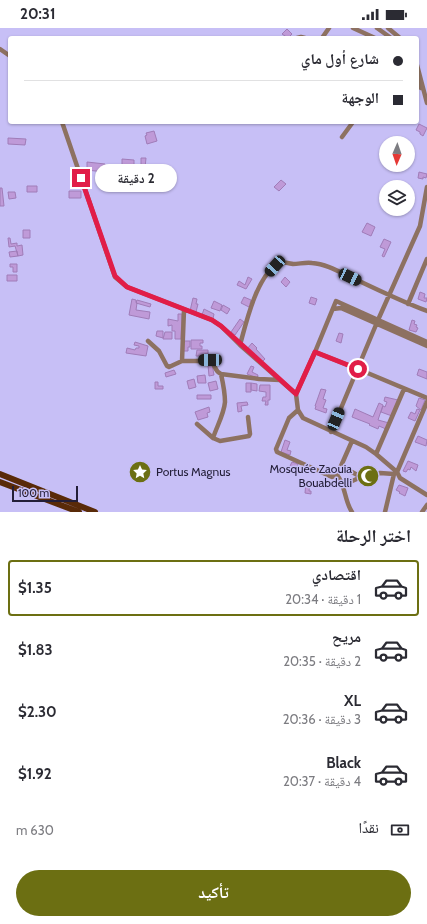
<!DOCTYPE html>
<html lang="ar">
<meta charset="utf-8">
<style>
:root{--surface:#fff;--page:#f2f2f3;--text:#2b2b33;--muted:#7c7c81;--line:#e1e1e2;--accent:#6c6f12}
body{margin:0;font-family:Cabin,"Noto Naskh Arabic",sans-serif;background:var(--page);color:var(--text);direction:rtl;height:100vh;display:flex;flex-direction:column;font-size:15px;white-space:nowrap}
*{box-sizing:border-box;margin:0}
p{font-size:13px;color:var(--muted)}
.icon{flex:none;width:22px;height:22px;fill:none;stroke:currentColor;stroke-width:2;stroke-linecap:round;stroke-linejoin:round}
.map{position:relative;height:484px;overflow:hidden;direction:ltr}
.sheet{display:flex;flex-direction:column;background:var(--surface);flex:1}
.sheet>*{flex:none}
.banner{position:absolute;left:8px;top:8px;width:411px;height:88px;border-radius:4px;box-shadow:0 1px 3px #0004;direction:rtl;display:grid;align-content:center;height:88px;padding:0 16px;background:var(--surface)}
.needle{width:26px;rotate:182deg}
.tools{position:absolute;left:379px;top:108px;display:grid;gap:8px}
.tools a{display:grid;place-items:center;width:36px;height:36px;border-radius:50%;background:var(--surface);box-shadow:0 1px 3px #0004;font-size:20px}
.scale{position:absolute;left:12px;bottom:10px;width:66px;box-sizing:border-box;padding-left:4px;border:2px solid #231e38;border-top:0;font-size:11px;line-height:14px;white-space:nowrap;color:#231e38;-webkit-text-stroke:3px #c7bff6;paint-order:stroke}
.end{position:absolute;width:18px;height:18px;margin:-9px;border:5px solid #e11d48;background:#fff;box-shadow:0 0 0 2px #fff}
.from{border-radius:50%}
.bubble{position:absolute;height:28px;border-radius:14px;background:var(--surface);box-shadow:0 1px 3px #0004;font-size:13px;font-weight:800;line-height:28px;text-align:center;direction:rtl}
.car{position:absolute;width:12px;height:24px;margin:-12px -6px;border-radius:5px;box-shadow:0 0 3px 1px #0007;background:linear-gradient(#222 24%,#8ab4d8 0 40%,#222 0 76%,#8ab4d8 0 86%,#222 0)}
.banner b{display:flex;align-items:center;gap:14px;height:38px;font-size:15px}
.banner b+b{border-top:1px solid var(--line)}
.banner i{width:10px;height:10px;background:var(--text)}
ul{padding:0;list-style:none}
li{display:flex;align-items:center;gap:12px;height:56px;margin:0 8px 6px;padding:0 8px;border:2px solid transparent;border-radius:4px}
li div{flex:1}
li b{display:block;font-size:15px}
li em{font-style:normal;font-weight:800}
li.active{border-color:var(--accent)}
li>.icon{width:36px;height:36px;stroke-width:1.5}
h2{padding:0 16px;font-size:18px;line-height:48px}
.pay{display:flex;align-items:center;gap:10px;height:44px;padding:0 16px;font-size:15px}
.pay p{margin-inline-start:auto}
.primary-button{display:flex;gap:8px;margin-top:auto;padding:8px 16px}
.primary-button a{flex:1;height:46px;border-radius:24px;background:var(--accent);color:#fff;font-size:16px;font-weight:800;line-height:46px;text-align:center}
.status{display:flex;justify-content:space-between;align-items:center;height:28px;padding:0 20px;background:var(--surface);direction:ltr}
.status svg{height:11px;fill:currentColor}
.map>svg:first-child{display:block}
.building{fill:#bf9ad8;stroke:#a07cb8}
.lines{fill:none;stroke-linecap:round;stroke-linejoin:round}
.minor{stroke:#8d7161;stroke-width:4.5}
.major{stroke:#592a08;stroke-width:6}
.route{stroke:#e11d48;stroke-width:5}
.labels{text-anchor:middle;stroke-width:3;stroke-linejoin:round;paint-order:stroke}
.poi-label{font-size:12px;fill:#231e38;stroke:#c7bff6;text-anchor:end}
</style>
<div class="status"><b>20:31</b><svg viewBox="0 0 49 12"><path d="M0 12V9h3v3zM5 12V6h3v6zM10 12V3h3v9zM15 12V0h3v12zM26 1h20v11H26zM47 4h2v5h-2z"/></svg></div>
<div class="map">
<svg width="427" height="484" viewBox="0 0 427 484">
<rect width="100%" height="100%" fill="#c7bff6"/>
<path class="building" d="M287 1 292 6 288 10 282 6Z
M419 96 427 100 423 108 420 106V104L416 102Z
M154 103 157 113 147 116 145 108 147 107 146 105Z
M8 110 26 111 25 117 8 116Z
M141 130H146L145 140 141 139Z
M122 131 134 132V143L122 142Z
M87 134 105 136 104 144 87 142Z
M419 144 427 146 426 150 423 149V151L418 150Z
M281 152 286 156 279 163 274 159Z
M27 158H37V164H27Z
M0 160H2L4 178H0Z
M69 163H81V170H69Z
M8 164H15L16 170 9 171Z
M367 195 375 199 371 208 362 204Z
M23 202H30V210H23Z
M8 210H10L11 216 17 215V218L22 217 23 227 18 228 15 218 9 219Z
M384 211 391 214 384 229 382 228 385 221 380 219Z
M17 223 18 228 10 229 9 224Z
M10 236H17V244H13V239H10Z
M7 247H17V253H7Z
M248 249 252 251 246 261 237 257 239 253 245 257Z
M285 249 290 254 286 259 281 254Z
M420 264 425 266 424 270H427L426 274 418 271Z
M244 269 251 272 250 276 252 277 251 280 241 275Z
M311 269 317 271 315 277 309 275Z
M193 270 197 271 196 276H198L196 284 190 283Z
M132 271 136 272V274L137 275 136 282 150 284 149 291 129 287Z
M137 272 151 276 150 279 136 275Z
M214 273 222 277 220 283 211 280Z
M223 277 230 281 227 286 221 282Z
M204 281 214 286 213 291 202 287Z
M178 286H182L181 311H175V303H172V297L168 298V291L178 293Z
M240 291 244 294 235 307 231 304Z
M412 292 415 293 414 296 417 297 416 299 418 300 416 304 409 302Z
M157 303H163V310L156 308Z
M165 304H172V311H163Z
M339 305 343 306 341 315 336 313Z
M191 312H203V315H200V318H202V321H191Z
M183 313H190V319H188V323H183Z
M135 314 148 318 146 328 126 325 127 320 135 322 136 320H139V318L134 317Z
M252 315 257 320 256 321 265 331 261 335 247 321Z
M197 322H208V326H205V328H196Z
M212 336 214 347 209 348 208 337Z
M251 338 254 339 252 344 258 347 257 350 247 346Z
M419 341 427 344V351L417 347Z
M174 342 176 346 166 349 165 345Z
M205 347 206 355H198L197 348Z
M194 351 196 359 189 361 187 353Z
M216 353 218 361 210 363 208 355Z
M155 354H158V358H163V361H155Z
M246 355H251V364H246Z
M251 355 257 356V363L251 362Z
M260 357H270V372H268V377H265L266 373H262L263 369H266V364L259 363Z
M321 361 326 362 323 371 326 372 323 380 327 381 326 385 315 381 316 378H315Z
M197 367H211V371H197Z
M385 369 398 372 392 388 381 384 383 378 385 379 387 374 384 373Z
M419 370 425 372 421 382 416 378Z
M247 374 248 377 241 378 242 383 238 384 237 375Z
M379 375 383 377 378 392 389 395 386 401 379 398 378 401 369 397 370 396 352 389 355 381 373 389Z
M209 379 210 384 207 385 208 389 198 392 195 384Z
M417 381 420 382 415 393 408 390 411 384 415 386Z
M418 408 427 412 426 418 415 414Z
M285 412 290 414 287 422 291 423 290 427 281 424Z
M408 433 418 437 416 443 411 439 410 442 408 441 406 444 403 443Z
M292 434 298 436 295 443 289 440Z
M306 454H310L309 463H311V466L305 465Z
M399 457 408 460 405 468 399 465 400 464 396 462Z"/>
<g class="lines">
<path class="minor" d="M353 0 375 10
M377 0 391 10
M388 0 400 10
M297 10 301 9 305 10
M322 10 329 0
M0 21 10 28
M417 37 427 75
M417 49 421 60
M62 94 115 249 127 259 212 292 221 298 240 317 296 366 298 382 303 390 366 419 376 426 397 444 400 450 427 467
M342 109 353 94
M408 276 427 231
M333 281 341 280 427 318
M184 282 182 333H210C216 336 213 342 221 346L259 351 280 352
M148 313 159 323 167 338 169 339 182 333
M240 317C246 295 256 251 276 237 282 233 287 235 293 236 299 236 306 234 312 235 328 236 343 246 357 252 380 263 403 274 427 283
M315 324 358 341 427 370
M296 366 315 324 336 273 427 314
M298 382 289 390 276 421 277 424 332 449 337 447 352 413
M197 396 213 410C217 398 224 386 225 374 225 364 223 355 221 346
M331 404 378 292 420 198 427 159
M213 410 220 413 249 408 250 406 248 389
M376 426 404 361
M341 438 361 449
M337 447C346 458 344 472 352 484
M343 457 359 450 380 445 394 446
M385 484 394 446 397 444 427 374
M422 484 427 477"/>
<path class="major" d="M0 446 95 484
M0 454 79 484"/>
</g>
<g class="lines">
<path class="route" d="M81 150 115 248 127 259 212 292 221 298 296 366 315 324 358 341"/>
</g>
<defs>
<g id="sight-disc" transform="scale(1.15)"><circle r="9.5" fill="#6c6f12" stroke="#c7bff6"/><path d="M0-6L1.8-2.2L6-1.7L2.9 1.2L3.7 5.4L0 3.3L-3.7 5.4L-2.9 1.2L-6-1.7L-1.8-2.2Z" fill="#fff"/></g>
<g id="mosque-disc" transform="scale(1.15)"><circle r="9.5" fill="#6c6f12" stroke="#c7bff6"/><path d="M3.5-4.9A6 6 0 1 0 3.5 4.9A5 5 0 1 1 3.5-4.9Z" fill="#fff"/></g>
</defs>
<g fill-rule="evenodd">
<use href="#sight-disc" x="140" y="444"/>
<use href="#mosque-disc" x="368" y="448"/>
</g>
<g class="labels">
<g class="poi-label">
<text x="352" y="445">Mosquée Zaouia<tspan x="352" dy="14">Bouabdelli</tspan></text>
<text x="156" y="448" text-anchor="start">Portus Magnus</text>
</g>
</g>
</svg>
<div class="tools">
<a><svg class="needle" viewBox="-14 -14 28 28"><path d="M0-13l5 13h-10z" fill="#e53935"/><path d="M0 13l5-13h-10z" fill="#7c7c81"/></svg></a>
<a><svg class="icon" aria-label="layers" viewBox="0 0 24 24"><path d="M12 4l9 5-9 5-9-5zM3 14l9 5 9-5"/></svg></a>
</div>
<div class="scale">100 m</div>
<i class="end from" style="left:358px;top:341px"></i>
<i class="end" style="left:81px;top:150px"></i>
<div class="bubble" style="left:95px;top:136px;width:82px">2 دقيقة</div>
<i class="car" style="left:275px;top:238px;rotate:222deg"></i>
<i class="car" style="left:350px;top:249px;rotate:115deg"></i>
<i class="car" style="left:210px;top:332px;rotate:269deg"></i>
<i class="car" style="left:336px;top:391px;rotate:23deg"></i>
<div class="banner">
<b><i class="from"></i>شارع أول ماي</b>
<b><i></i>الوجهة</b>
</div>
</div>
<section class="sheet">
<h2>اختر الرحلة</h2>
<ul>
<li class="active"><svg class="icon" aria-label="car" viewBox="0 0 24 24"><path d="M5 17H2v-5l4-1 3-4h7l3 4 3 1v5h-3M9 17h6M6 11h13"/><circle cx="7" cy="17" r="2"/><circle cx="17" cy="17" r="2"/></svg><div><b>اقتصادي</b><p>1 دقيقة · 20:34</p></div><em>$1.35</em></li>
<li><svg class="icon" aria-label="car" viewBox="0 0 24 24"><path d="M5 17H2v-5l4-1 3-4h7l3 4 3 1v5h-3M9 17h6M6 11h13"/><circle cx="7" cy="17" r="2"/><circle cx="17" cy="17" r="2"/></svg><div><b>مريح</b><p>2 دقيقة · 20:35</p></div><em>$1.83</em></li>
<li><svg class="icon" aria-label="car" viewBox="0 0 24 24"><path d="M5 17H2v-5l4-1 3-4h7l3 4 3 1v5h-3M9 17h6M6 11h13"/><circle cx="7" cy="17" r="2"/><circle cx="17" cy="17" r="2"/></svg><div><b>XL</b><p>3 دقيقة · 20:36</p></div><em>$2.30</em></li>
<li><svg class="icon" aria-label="car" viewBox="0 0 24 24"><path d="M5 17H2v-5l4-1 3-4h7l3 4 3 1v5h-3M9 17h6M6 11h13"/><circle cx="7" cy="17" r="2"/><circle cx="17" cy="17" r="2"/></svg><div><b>Black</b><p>4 دقيقة · 20:37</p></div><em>$1.92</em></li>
</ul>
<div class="pay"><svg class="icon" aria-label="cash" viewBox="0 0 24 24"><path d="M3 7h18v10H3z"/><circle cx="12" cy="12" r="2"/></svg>نقدًا<p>630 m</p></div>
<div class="primary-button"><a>تأكيد</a></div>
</section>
